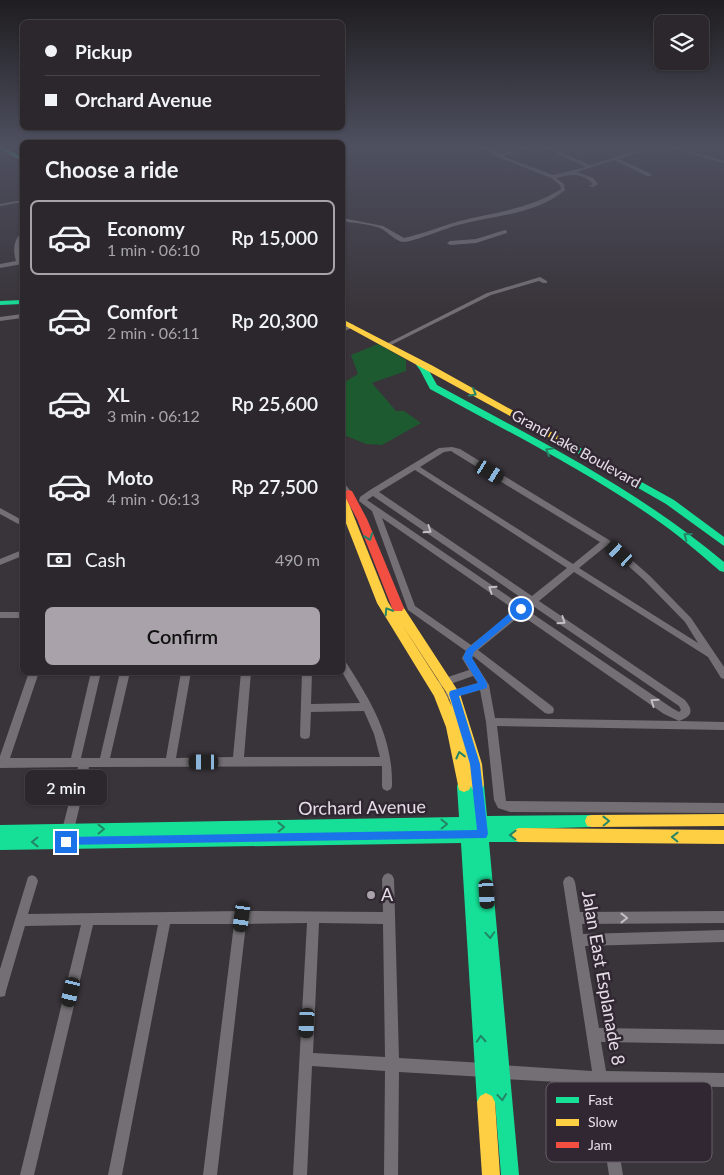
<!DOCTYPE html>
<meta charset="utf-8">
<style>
:root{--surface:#2b272c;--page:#332f34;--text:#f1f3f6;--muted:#a6a5a9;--line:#474448;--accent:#a9a2aa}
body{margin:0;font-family:Lato,sans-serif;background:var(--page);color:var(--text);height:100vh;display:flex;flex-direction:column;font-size:19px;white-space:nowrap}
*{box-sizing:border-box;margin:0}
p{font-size:16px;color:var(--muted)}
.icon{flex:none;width:28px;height:28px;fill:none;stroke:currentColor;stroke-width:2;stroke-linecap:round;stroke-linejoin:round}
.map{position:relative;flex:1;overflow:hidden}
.drawer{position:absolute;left:20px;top:140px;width:325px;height:535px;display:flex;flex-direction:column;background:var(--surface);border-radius:8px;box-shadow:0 1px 4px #0004,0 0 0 1px var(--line)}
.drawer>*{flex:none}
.top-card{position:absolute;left:20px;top:20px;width:325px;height:110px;border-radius:8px;box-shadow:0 1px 4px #0004,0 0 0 1px var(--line);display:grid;align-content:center;height:110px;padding:0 25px;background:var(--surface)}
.controls{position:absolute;left:654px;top:15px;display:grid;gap:10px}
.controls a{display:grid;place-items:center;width:55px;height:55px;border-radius:8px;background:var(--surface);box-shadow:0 1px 4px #0004,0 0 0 1px var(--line);font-size:25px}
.end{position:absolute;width:22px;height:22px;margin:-11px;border:6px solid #1a73e8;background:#fff;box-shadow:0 0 0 2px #fff}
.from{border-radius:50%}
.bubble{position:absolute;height:35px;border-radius:8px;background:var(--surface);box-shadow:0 1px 4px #0004,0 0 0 1px var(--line);font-size:16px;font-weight:600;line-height:35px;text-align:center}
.car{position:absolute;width:15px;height:30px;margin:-15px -8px;border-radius:6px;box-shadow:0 0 4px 1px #0007;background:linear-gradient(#222 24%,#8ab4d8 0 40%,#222 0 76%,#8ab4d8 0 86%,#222 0)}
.top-card b{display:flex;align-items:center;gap:18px;height:48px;font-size:19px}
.top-card b+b{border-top:1px solid var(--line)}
.top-card i{width:12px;height:12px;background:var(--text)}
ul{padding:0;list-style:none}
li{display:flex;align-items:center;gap:15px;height:75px;margin:0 10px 8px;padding:0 15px;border:2px solid transparent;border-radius:8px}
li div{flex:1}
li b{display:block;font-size:19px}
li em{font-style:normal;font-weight:600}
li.selected{border-color:var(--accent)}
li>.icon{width:45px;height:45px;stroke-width:1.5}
h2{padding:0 25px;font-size:22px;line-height:60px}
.pay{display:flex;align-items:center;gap:12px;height:55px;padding:0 25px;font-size:19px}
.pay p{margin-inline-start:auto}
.action{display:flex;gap:10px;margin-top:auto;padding:10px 25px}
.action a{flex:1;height:58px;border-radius:8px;background:var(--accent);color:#111;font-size:20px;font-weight:600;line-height:58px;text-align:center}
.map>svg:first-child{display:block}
.green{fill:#1e5a30}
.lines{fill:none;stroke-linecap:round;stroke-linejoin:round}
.street{fill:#736f74;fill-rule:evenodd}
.fast{fill:#16e098;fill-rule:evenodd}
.slow{fill:#ffcf43;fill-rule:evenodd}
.jam{fill:#f24e42;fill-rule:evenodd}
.oneway{stroke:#248466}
.oneway2{stroke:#c3bdc4}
.route{fill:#1a73e8}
.poi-dot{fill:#a9a2aa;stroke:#312733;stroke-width:2}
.labels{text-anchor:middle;stroke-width:5;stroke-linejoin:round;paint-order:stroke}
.street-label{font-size:15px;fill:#e5dee6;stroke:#312733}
.near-street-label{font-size:18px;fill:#e5dee6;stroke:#312733}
.near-poi-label{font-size:18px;fill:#e5dee6;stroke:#312733;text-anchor:start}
.key{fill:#312733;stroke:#675e69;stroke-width:1}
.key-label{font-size:14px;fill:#e5dee6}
</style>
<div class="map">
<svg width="724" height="1175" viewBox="0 0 724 1175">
<rect width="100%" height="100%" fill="#39343a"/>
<path class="green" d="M378 344 406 360V371L372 383 396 411H404L421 423 382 445 366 444 344 435 342 433 343 383 358 374 351 355Z"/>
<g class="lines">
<path class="street" d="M480 146H485L500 154 531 146H537L503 156 553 175 586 167 542 146H547L590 165 651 146H656L619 159 651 174V176H647L614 160 577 172 593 178 598 184 593 187 589 186 593 184C582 172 570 174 556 178L564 184 565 190C536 215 493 215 458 225 446 228 413 242 403 242 395 241 387 231 380 228 369 224 354 223 342 221V218L383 226 404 238C423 234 441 226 460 221 495 212 530 209 561 189L560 185 551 178 497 157Z
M576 146H581L593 152 589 153Z
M663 146H669L724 161V163Z
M22 200V202L0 206V204Z
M505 230 507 231V233L476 243 450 245 447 243 450 241 476 239Z
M22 232V238L19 251 22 264 0 268V264L16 261C13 251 13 240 22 232Z
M540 277 547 281V283H543L539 281 491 295 389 346 384 345 487 293Z
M22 314V318L0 321V317Z
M352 324 354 325V327L342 332V328Z
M452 447 460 449 609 540 650 576 691 618 724 667V679L721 678 708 657 574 572 539 601 685 700C694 711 692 716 679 721L724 722V730L497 726 506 801 724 803V813L510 812 498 808 494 800 486 722 480 690 449 699 446 698 444 695 446 692 478 683 473 676 442 687 439 686 437 683 439 680 469 670 462 658 466 651 408 610 372 511 359 501 360 497 370 490 439 448ZM451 451 454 453 600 542 573 564 420 467 444 452ZM415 470 567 568 532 596 379 492ZM373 496 526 601 521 605 367 500ZM382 518 515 610 471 645 415 606ZM606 546 644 580 685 622 698 643 579 568ZM533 606 679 706 681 710 679 712 672 708 527 610ZM521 615 664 714 679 721 495 718 489 685 472 658 473 656 545 713 549 714 553 713 554 710 553 707 478 650Z
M342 484H345L352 493 351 495H345L342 492Z
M0 508 22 520V526L0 514Z
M22 550V556L0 565V559Z
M0 612H22V618H0Z
M342 660 345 661C371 701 393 737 392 786L391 789 387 791 383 789 382 786V766L89 767 73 834 71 838 67 839 63 838 61 834 78 767 0 768V756L29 672H39L10 758H71L91 672H101L81 758H100L120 672H130L110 758H166L181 672H191L176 758 233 757 241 672H251L244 757H380L374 734 364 711 311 712 310 735 309 738 305 739 301 738 300 735 302 672H312L311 704 360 703 342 672Z
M388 873 392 875 394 879 399 1058 484 1063 489 1065 491 1070 489 1075 484 1077 399 1072 398 1175H384L385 1071 312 1066 307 1175H293L307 923 246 924 217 1175H203L234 924H170L122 1175H108L158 925H93L34 1175H20L81 925 25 926 6 991 5 996 0 997V969L28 877 32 875 36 877 38 881 28 914 241 911 383 912 382 879 384 875ZM319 923 383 924 385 1057 313 1053Z
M569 876 573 878 575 882 580 912 724 911V923L582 924 583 934 724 930V942L585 946 599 1028 724 1030V1044L601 1042 606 1071 724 1073V1087L608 1085 623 1175H609L595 1084 502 1079 497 1077 495 1072 497 1067 502 1065 592 1071 563 882 565 878Z"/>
<path class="fast" d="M0 146 22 157V161L0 149Z
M22 300V304L0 305V301Z
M418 359 427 367 437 385C536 439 637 489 724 562V572L720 571C698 552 676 533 651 516 581 468 505 430 430 389L420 370 414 362Z
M575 445 674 500 724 537V546L666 504 572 450 570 448Z
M477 779 482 781 484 785 487 816 592 815 597 816 599 821 597 826 592 827 520 829 524 830 526 835 524 840 519 842H489L519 1175H501L495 1102 492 1108 486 1111 480 1108 477 1102 461 843 0 850V825L459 817 457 786 459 782 464 780 469 782 470 785 472 781Z"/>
<path class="slow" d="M18 146H22V148L19 147Z
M342 319 433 366 580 448 575 451 572 450 342 324Z
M342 496 347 499 388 602 393 610 394 605H402L460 694 482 764 484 785 482 789 477 791 472 789 471 786 469 790 464 792 459 790 446 727 434 696 377 603 342 513ZM401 623 448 695 452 707 444 690Z
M724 814V826L592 827 587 826 585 821 587 816 592 815Z
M519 828 724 830V844L519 842 514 840 512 835 514 830Z
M486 1093 492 1096 495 1102 500 1175H482L477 1102 480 1096Z"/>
<path class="jam" d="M348 490 352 491 367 519 404 608 402 611H394L392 608 357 519 343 493Z"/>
</g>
<defs><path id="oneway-chevron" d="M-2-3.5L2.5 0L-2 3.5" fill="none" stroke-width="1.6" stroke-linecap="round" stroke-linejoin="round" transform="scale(1.25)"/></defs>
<g class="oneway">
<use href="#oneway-chevron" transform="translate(473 393) rotate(29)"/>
<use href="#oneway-chevron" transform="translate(549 451) rotate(-151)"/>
<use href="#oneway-chevron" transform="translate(687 536) rotate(-144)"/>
<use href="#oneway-chevron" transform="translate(369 537) rotate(70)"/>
<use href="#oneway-chevron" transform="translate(388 611) rotate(-122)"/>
<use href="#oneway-chevron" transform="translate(460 755) rotate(-104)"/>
<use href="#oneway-chevron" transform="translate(606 821) rotate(-1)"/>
<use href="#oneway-chevron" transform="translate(444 824) rotate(-1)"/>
<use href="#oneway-chevron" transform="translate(281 827) rotate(-1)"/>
<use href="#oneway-chevron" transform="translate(101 829) rotate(-1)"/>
<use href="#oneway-chevron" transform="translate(513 835) rotate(-179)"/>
<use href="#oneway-chevron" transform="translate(675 837) rotate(-179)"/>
<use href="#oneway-chevron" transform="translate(35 842) rotate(179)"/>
<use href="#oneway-chevron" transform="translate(490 935) rotate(86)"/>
<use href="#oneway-chevron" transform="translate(481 1039) rotate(-93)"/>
<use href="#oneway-chevron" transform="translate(502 1097) rotate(84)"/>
</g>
<g class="oneway2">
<use href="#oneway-chevron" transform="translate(428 530) rotate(34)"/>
<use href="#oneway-chevron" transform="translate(492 589) rotate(-146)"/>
<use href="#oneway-chevron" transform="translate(562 621) rotate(34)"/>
<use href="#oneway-chevron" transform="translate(654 702) rotate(-145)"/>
<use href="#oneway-chevron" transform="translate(624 918)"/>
</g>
<linearGradient id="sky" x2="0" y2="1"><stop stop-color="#1f1d20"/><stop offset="0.47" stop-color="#4e5060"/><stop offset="1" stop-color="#4e5060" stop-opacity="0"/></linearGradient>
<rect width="724" height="310" fill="url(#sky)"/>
<path class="route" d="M518 606H521L525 609 474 652 472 658 487 683V688L459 696 480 764 488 834 486 838 62 845 60 842 62 838 66 837 477 830 470 764 449 694 450 691 478 683 463 658 466 650Z"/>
<circle class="poi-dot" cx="371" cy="895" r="5"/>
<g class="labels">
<g class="street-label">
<text transform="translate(576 449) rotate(29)" y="5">Grand Lake Boulevard</text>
</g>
<g class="near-street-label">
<text transform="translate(362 808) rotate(-1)" y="6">Orchard Avenue</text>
<text transform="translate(603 978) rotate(80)" y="6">Jalan East Esplanade 8</text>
</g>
<g class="near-poi-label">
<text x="381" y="901">A</text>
</g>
</g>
<rect x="546" y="1082" width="166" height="80" rx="8" class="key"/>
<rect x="556" y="1097" width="23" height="6" fill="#16e098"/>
<rect x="556" y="1119" width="23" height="7" fill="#ffcf43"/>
<rect x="556" y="1142" width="23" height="6" fill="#f24e42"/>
<g class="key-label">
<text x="588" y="1105">Fast</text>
<text x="588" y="1127">Slow</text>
<text x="588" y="1150">Jam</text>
</g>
</svg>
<div class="controls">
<a><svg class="icon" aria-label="layers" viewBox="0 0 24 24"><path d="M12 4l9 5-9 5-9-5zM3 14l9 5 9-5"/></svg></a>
</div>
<i class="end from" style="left:521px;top:609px"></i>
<i class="end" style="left:66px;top:842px"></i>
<div class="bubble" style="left:25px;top:770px;width:82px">2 min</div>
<i class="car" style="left:490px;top:472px;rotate:121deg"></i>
<i class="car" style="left:620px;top:554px;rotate:312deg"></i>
<i class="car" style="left:204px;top:762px;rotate:270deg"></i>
<i class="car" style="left:487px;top:894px;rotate:176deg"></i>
<i class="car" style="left:242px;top:917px;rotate:188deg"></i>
<i class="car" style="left:71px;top:992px;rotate:193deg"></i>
<i class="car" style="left:307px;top:1023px;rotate:183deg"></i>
<div class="top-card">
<b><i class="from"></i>Pickup</b>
<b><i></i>Orchard Avenue</b>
</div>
<section class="drawer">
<h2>Choose a ride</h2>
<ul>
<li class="selected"><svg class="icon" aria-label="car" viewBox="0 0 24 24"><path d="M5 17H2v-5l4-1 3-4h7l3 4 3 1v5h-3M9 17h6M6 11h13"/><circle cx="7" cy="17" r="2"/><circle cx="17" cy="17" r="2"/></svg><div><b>Economy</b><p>1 min · 06:10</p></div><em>Rp 15,000</em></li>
<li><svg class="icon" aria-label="car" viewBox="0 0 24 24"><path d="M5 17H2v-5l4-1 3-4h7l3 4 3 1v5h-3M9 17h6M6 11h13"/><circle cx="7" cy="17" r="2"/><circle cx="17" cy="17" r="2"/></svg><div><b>Comfort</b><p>2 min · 06:11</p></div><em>Rp 20,300</em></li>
<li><svg class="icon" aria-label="car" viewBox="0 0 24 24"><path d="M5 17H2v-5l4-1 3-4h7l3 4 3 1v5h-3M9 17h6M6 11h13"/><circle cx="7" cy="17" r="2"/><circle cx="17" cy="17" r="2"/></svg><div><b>XL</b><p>3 min · 06:12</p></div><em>Rp 25,600</em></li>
<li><svg class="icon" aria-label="car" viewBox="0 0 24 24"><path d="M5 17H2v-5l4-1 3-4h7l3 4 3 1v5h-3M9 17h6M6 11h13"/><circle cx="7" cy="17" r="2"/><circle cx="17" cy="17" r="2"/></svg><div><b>Moto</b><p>4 min · 06:13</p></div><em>Rp 27,500</em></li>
</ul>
<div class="pay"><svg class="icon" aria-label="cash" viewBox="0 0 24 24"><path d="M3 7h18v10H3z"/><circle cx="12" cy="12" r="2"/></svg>Cash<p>490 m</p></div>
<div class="action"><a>Confirm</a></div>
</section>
</div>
